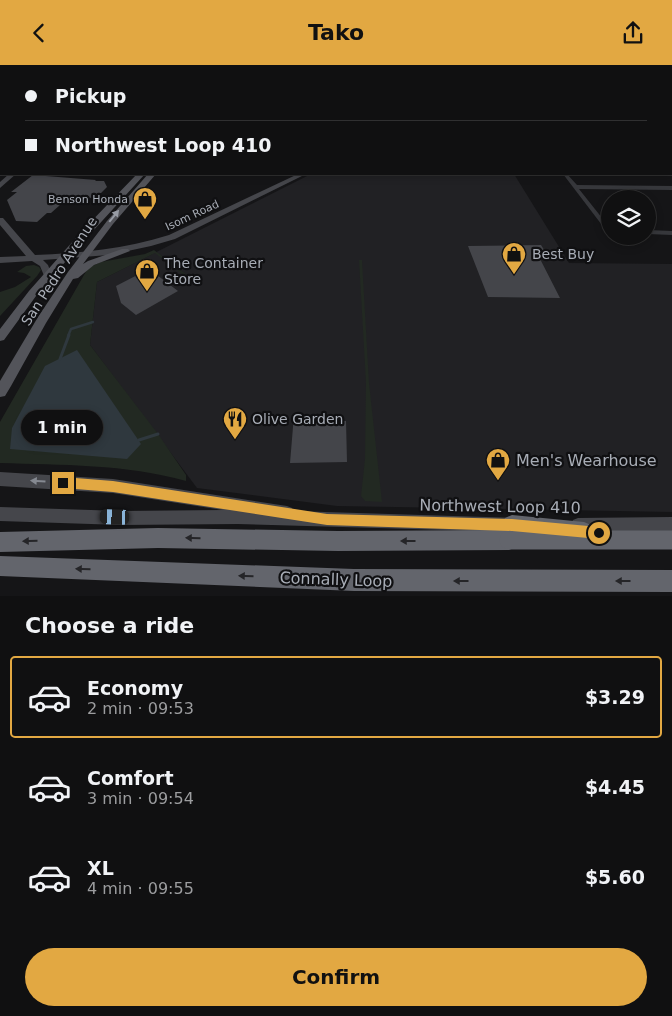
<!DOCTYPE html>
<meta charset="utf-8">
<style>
:root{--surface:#101011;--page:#1e1e1f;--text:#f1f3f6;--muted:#9c9d9f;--line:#303031;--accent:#e2a842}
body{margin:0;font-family:"DejaVu Sans",sans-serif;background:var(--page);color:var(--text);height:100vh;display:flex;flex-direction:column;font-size:19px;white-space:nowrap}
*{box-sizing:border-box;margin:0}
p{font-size:16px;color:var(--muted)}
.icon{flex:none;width:28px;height:28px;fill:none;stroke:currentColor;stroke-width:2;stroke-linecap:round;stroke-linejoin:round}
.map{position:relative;height:531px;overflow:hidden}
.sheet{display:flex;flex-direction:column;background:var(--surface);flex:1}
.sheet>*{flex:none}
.banner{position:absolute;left:0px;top:0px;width:672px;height:110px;box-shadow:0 2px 8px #0003,0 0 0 1px var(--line);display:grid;align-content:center;height:110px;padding:0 25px;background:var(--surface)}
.fabs{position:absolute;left:601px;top:125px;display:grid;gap:10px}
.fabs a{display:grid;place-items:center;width:55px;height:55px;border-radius:50%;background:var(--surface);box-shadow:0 2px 8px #0003,0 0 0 1px var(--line);font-size:25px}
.end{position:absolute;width:22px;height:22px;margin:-11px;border:6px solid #e2a842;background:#111;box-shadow:0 0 0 2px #111}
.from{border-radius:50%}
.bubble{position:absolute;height:35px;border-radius:18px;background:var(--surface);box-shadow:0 2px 8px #0003,0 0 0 1px var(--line);font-size:16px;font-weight:600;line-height:35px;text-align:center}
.car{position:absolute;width:15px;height:30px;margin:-15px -8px;border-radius:6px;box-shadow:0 0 4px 1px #0007;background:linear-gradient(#222 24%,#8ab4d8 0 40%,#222 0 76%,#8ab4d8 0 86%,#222 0)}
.banner b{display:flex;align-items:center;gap:18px;height:48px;font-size:19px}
.banner b+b{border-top:1px solid var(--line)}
.banner i{width:12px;height:12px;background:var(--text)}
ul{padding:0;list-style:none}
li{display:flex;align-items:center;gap:15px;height:82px;margin:0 10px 8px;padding:0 15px;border:2px solid transparent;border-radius:5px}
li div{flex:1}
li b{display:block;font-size:19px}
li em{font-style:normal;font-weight:600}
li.active{border-color:var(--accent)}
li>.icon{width:45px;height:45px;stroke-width:1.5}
h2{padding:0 25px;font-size:22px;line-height:60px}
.primary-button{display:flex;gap:10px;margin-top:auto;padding:10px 25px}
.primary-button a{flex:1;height:58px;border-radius:30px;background:var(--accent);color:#111;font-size:20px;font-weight:600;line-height:58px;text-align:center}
header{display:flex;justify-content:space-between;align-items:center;height:65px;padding:0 25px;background:var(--accent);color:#111;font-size:22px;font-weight:600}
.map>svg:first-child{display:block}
.built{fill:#212124}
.green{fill:#222922}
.water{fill:#2f383e}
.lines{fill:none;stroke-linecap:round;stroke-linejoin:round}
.stream-far2{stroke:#2f383e;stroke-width:1}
.stream-far1{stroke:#2f383e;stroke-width:2.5}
.stream{stroke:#2f383e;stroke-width:3}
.building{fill:#44454a}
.street{fill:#36373b;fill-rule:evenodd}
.secondary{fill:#45464b;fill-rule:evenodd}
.primary{fill:#53545a;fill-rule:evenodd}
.highway{fill:#63656c;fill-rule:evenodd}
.highway-bridge{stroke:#63656c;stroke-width:19}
.oneway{fill:#979ba4}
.oneway2{fill:#858991}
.oneway3{fill:#252528}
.route{fill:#e2a842}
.labels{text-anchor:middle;stroke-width:4.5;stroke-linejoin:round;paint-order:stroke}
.far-poi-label{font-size:11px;fill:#a8adb6;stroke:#101012;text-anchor:end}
.far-street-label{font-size:11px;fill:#a8adb6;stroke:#101012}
.poi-label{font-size:14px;fill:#a8adb6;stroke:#101012;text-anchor:start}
.street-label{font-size:14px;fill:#a8adb6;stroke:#101012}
.near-poi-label{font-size:16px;fill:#a8adb6;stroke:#101012;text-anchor:start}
.near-street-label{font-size:16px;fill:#a8adb6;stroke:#101012}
</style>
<header><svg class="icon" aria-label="back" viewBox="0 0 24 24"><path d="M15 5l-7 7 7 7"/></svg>Tako<svg class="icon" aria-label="share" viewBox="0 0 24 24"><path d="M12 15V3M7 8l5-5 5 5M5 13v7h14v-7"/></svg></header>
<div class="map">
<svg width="672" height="531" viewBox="0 0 672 531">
<rect width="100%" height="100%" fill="#151517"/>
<path class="built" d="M311 109H514L569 198 672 199V447L337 441 197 423 90 280 97 217Z"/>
<path class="green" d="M154 185 200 220 198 221 155 188 97 217 90 280 158 369 186 410V416C126 399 61 400 0 398V357L88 203 101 197 145 189Z
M359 195H362L369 318 382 437 365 436 361 431 365 394 366 318Z
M34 200 39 202 41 205 37 211 0 251V227L15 222 31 212 24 208 17 207 26 201Z"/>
<path class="water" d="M77 285 141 379 127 394 10 384 12 363 45 301Z"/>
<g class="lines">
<path class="stream-far2" d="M334 0 339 1
M376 1 378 0"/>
<path class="stream-far1" d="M68 271 71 264 93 257"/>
<path class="stream" d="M60 294 69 270
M139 375 158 369"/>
</g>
<path class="building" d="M33 110 96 115 95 116H104L107 122 98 131 92 133 75 131 64 140H60L51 148H47L37 157 16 156 7 135 17 127H11Z
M541 180 546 188H537L560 233 488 232 468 181Z
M149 204 178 226 136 250 121 238 116 221Z
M294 350H336V356H346L347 397 290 398Z"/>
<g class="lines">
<path class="street" d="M0 0H14L0 1Z
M671 24H672V26H671Z
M0 47H1V49H0Z
M671 59H672V61H671Z
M671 86H672V88H671Z
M563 109H567L577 120 672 121V125L579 124 610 163V169L608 168Z
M648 165 672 166V170L648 169Z"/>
<path class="secondary" d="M188 0H236L234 1Z
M243 0H262L263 1H245Z
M0 22H1V24H0Z
M9 109H16L0 123V117Z
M298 109H306L175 174 151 181 109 190 43 195 48 200 52 211 51 213H45L40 201 32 196 0 198V192L26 191 0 160V153H3L35 190C81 188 125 184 169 170Z
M0 407 113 414 287 441 292 443 293 446 516 453 521 455 523 460 521 465 516 467 238 459 121 460 0 456V442L121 446 223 445 113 428 0 421Z
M672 452V466L578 467 573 465 571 460 573 455 578 453Z"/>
<path class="primary" d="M137 109H145L71 190 36 231 4 275 0 276V264L29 226 82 166Z
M148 109H156L113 159 83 199 88 196 122 184H128L130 186 94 200 78 213 73 214 46 258 11 321 5 331 0 332V316L38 252 68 207 107 156Z"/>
<path class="highway" d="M512 450 584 457 591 460 594 467 591 474 584 477 517 470 519 475 516 482 509 485 338 486 158 483 0 487V467L158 463 338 466 504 465 502 460 505 453Z
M0 491 354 504 672 505V527L354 526 0 511Z"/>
<path class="highway-bridge" d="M509 475H672"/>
</g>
<defs><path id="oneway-solid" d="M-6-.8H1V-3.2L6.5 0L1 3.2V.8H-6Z" transform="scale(1.25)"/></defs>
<use class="oneway" href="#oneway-solid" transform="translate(114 151) rotate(-51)"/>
<use class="oneway2" href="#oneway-solid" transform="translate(38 416) rotate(-176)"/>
<g class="oneway3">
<use href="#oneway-solid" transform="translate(193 473) rotate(-179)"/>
<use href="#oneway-solid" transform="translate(30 476) rotate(179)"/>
<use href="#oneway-solid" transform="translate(408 476) rotate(180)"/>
<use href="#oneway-solid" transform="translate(83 504) rotate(-178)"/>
<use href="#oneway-solid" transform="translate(246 511) rotate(-178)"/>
<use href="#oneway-solid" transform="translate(461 516) rotate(-180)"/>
<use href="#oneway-solid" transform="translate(623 516) rotate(-180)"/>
</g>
<path class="route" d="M63 412 113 416 327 449 512 454 599 462 603 464 605 468 603 472 599 474 512 466 327 460 113 427 63 423 59 421 57 418 59 414Z"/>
<defs>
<g id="shop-pin" transform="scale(1.25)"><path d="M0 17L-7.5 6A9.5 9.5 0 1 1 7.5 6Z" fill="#e2a842" stroke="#101012"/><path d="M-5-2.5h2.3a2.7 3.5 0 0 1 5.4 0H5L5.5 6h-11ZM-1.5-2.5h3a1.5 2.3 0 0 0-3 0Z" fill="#111"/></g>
<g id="restaurant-pin" transform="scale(1.25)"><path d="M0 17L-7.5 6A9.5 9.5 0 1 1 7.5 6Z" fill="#e2a842" stroke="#101012"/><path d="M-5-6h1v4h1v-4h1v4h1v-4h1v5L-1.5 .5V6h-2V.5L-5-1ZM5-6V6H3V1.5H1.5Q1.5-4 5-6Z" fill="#111"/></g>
</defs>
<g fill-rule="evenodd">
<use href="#shop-pin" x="145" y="134"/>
<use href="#shop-pin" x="514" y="189"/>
<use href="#shop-pin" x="147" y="206"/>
<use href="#restaurant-pin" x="235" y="354"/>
<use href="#shop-pin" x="498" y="395"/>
</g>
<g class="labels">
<g class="far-poi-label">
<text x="128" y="138">Benson Honda</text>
</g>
<g class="far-street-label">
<text transform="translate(192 150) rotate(-25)" y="4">Isom Road</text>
</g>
<g class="poi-label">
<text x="532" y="194">Best Buy</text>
<text x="164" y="203">The Container<tspan x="164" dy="16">Store</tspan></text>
<text x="252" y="359">Olive Garden</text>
</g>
<g class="street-label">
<text transform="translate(59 206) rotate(-57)" y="5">San Pedro Avenue</text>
</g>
<g class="near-poi-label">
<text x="516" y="401">Men's Wearhouse</text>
</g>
<g class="near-street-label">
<text transform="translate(500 441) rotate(1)" y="6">Northwest Loop 410</text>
<text transform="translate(336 514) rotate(2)" y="6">Connally Loop</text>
</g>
</g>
</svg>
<div class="fabs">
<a><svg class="icon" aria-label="layers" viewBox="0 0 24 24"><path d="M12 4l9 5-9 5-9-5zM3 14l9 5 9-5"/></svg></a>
</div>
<i class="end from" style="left:599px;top:468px"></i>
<i class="end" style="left:63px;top:418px"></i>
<div class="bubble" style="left:21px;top:345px;width:82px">1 min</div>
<i class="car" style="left:115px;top:452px;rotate:272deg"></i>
<div class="banner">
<b><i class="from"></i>Pickup</b>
<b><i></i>Northwest Loop 410</b>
</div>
</div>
<section class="sheet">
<h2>Choose a ride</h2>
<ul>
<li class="active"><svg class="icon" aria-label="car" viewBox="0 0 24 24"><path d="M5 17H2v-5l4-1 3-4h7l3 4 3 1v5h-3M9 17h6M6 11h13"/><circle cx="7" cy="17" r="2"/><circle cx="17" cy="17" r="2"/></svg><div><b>Economy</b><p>2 min · 09:53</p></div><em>$3.29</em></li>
<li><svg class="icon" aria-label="car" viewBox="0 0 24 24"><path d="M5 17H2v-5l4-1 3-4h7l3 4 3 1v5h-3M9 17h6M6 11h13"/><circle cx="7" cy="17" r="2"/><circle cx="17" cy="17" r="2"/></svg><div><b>Comfort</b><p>3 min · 09:54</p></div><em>$4.45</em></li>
<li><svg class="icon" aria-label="car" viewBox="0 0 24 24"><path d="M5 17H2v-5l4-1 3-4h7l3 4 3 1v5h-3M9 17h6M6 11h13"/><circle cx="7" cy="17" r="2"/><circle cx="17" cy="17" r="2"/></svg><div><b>XL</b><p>4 min · 09:55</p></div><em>$5.60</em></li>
</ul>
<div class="primary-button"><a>Confirm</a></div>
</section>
